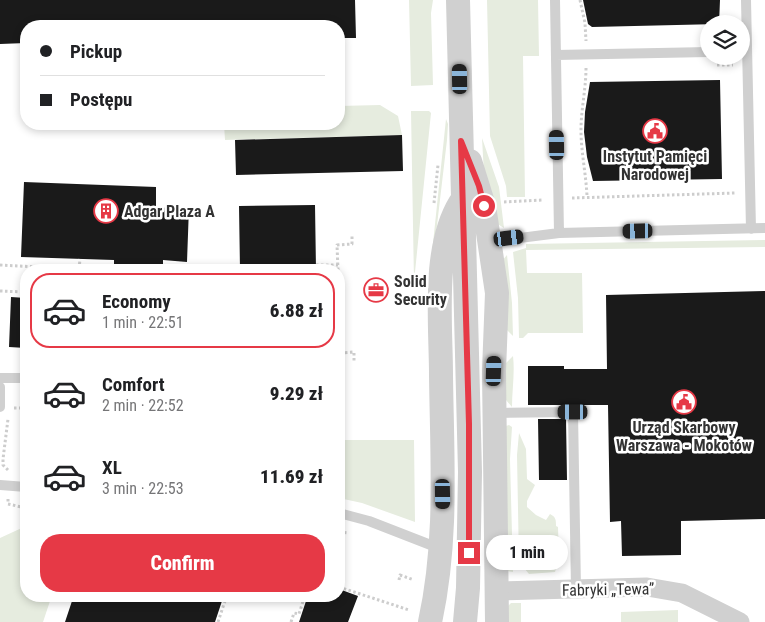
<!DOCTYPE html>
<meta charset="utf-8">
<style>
:root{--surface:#fff;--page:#f6f6f6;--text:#202124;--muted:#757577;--line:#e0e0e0;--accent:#e63946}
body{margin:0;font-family:"Roboto Condensed",sans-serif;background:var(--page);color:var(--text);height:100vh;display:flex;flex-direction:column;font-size:19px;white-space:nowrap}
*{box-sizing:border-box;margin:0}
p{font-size:16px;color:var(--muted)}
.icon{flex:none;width:28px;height:28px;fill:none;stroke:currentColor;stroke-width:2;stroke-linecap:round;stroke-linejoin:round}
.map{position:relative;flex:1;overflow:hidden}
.panel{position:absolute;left:20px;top:264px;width:325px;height:338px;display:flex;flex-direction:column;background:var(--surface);border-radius:20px;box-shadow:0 2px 8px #0003}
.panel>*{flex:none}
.guide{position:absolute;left:20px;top:20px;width:325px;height:110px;border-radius:20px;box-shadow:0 2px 8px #0003;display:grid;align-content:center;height:110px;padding:0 20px;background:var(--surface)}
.fabs{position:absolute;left:700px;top:15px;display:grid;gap:10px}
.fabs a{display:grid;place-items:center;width:50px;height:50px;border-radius:50%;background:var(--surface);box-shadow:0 2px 8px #0003;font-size:25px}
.end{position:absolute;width:22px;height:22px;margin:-11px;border:6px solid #e63946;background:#fff;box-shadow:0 0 0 2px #fff}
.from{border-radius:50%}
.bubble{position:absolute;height:35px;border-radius:18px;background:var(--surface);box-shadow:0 2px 8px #0003;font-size:16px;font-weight:800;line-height:35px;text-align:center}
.car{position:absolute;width:15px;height:30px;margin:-15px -8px;border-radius:6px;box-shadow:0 0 4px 1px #0007;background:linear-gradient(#222 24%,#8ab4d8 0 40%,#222 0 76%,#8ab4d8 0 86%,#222 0)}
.guide b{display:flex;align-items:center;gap:18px;height:48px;font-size:19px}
.guide b+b{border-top:1px solid var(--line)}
.guide i{width:12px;height:12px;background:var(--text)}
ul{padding:9px 0 0;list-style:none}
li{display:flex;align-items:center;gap:15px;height:75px;margin:0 10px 8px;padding:0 10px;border:2px solid transparent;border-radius:20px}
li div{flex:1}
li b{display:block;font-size:19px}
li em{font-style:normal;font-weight:800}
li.active{border-color:var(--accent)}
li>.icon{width:45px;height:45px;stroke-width:1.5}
.action{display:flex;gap:10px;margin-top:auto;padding:10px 20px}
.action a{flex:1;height:58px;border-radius:20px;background:var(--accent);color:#fff;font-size:20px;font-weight:800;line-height:58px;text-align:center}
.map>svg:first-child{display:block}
.green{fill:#e6ecdf}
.building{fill:#1a1a1a}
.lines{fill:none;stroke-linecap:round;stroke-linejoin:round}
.path{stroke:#cdcdcd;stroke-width:3;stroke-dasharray:2.5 2.5;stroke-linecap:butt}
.service{stroke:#d0d0d0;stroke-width:10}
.minor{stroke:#d0d0d0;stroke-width:19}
.tertiary{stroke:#d0d0d0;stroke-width:24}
.route{stroke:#e63946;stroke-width:6}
.labels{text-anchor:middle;stroke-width:5;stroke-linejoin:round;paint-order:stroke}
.poi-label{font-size:16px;font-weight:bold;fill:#333;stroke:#fff}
.street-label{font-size:16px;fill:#333;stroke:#fff}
</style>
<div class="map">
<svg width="765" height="622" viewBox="0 0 765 622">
<rect width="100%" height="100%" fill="#fff"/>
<path class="green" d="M409 0H433L431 13 433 85 411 86Z
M487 0H538L539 56H523L525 197H507L506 186 490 136Z
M380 105 398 116 402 135 225 140 224 124H339V106Z
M411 111H429L431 113 414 282Z
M446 119 448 124 447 140 430 285 428 291Z
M482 138 499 187 504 228 496 223 484 174Z
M765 240V247L526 250 527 273H582L583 333H528L523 338H519L518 298 513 252 526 248V244Z
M507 255 512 303 513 336 504 327 501 262Z
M513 356C515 373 512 390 512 407L506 400 505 364Z
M509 425 512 427 510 459 513 572 507 571 506 426Z
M519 433 526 449 527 479 535 485 527 501V507L536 515 546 520 550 514C556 517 556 520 556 526L558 527 559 558 555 572 529 574 519 562 517 455Z
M339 440H414L415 522 362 503 339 498Z
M26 526V595H52L43 622H0V538Z
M511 603H521V622H508V606Z
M678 610V622H621V612Z"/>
<path class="building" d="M0 0H355L356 38H339V26H26V43L0 44Z
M583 0H720L719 24 592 27 588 24Z
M720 80 722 179 593 181 587 157 584 132 585 112 590 82Z
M402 135 403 171 236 175 235 140Z
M24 182 156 187V208L189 207 187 262 163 260V270H114V260L21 257Z
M315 205 316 270H240L239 206Z
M765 291V519L681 521V555L622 556 621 521 610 522 608 405H528V366H564V369H607L606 295Z
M11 297 26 298V348L9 347Z
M538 419H566L567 480H539Z
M339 589 358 596 348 622H299L308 595H339Z
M74 595H224L215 622H65Z"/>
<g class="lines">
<path class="path" d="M580 0 585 23 586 41
M717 65H733
M586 68C586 89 581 109 581 130 581 152 586 174 587 196
M572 198 735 193
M504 202 543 200
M434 203 438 165
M0 265 79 269
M316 265H338
M79 269 80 259
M338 270 337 245 352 244V236
M0 291 26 292
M339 313 340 353 354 352V362
M14 408H26
M339 460V471
M8 470 3 465V459L8 419
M8 499V504L26 508
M339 532 349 533
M399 580 400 575 414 580
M339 587 409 610
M218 622 227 595
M291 622 294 613 299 614 305 595"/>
<path class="service" d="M555 0 559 233
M746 0 751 229
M556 55 709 52
M489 242 559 233 765 228
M0 378H26
M0 387V407
M495 413 573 412 576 589
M0 485 26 487
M339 513 369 521 441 549"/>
<path class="minor" d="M497 591 647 587 682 593 740 622"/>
<path class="tertiary" d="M458 0 470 472 468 588 465 622
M470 161 484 206 497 293 494 371 497 622
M430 622C448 540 442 459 441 375 441 323 432 249 460 203"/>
</g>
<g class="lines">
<path class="route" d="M469 553V424L461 141 479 186 484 206"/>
</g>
<defs>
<g id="civic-ring" transform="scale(1.25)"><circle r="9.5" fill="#fff" stroke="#e63946" stroke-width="1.5"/><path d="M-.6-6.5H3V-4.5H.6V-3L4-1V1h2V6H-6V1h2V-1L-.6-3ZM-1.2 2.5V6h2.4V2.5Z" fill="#e63946"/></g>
<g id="building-ring" transform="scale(1.25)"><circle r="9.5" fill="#fff" stroke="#e63946" stroke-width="1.5"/><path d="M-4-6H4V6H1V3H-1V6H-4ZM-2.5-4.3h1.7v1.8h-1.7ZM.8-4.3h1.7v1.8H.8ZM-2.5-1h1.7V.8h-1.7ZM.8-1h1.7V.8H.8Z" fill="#e63946"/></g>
<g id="office-ring" transform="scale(1.25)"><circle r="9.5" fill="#fff" stroke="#e63946" stroke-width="1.5"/><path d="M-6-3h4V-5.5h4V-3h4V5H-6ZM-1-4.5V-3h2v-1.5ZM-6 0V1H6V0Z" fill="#e63946"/></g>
</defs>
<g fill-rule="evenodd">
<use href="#civic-ring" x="655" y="131"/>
<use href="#building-ring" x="106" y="211"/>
<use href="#office-ring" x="376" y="290"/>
<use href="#civic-ring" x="684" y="402"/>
</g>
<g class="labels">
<g class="poi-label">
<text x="655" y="162">Instytut Pamięci<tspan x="655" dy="18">Narodowej</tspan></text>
<text x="124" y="217" text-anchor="start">Adgar Plaza A</text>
<text x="394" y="287" text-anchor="start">Solid<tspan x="394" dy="18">Security</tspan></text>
<text x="684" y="433">Urząd Skarbowy<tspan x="684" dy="18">Warszawa - Mokotów</tspan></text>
</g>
<g class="street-label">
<text transform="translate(608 589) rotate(-1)" y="6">Fabryki „Tewa”</text>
</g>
</g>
</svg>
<div class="fabs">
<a><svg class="icon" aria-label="layers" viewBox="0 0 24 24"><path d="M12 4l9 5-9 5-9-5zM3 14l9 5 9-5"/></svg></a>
</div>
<i class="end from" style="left:484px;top:206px"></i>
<i class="end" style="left:469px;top:553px"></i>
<div class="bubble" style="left:486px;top:535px;width:82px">1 min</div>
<i class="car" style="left:460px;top:79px;rotate:359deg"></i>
<i class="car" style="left:557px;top:145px;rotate:359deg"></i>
<i class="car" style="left:638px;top:231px;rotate:269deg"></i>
<i class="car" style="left:509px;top:238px;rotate:83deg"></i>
<i class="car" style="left:494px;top:371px;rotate:2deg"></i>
<i class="car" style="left:573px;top:412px;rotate:270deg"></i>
<i class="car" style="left:443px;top:494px;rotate:179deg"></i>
<div class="guide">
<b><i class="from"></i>Pickup</b>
<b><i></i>Postępu</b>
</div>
<section class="panel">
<ul>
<li class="active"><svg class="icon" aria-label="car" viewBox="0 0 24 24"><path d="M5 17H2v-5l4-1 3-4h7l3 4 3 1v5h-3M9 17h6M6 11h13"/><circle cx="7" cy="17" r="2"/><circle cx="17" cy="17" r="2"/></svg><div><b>Economy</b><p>1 min · 22:51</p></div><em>6.88 zł</em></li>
<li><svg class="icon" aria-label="car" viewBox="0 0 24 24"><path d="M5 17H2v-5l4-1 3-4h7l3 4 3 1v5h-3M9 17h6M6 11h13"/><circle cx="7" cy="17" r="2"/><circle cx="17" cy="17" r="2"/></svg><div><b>Comfort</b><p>2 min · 22:52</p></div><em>9.29 zł</em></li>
<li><svg class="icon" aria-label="car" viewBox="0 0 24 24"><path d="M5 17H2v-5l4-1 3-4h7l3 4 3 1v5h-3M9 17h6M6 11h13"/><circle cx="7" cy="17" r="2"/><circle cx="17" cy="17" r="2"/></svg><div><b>XL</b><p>3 min · 22:53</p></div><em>11.69 zł</em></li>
</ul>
<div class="action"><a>Confirm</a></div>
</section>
</div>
